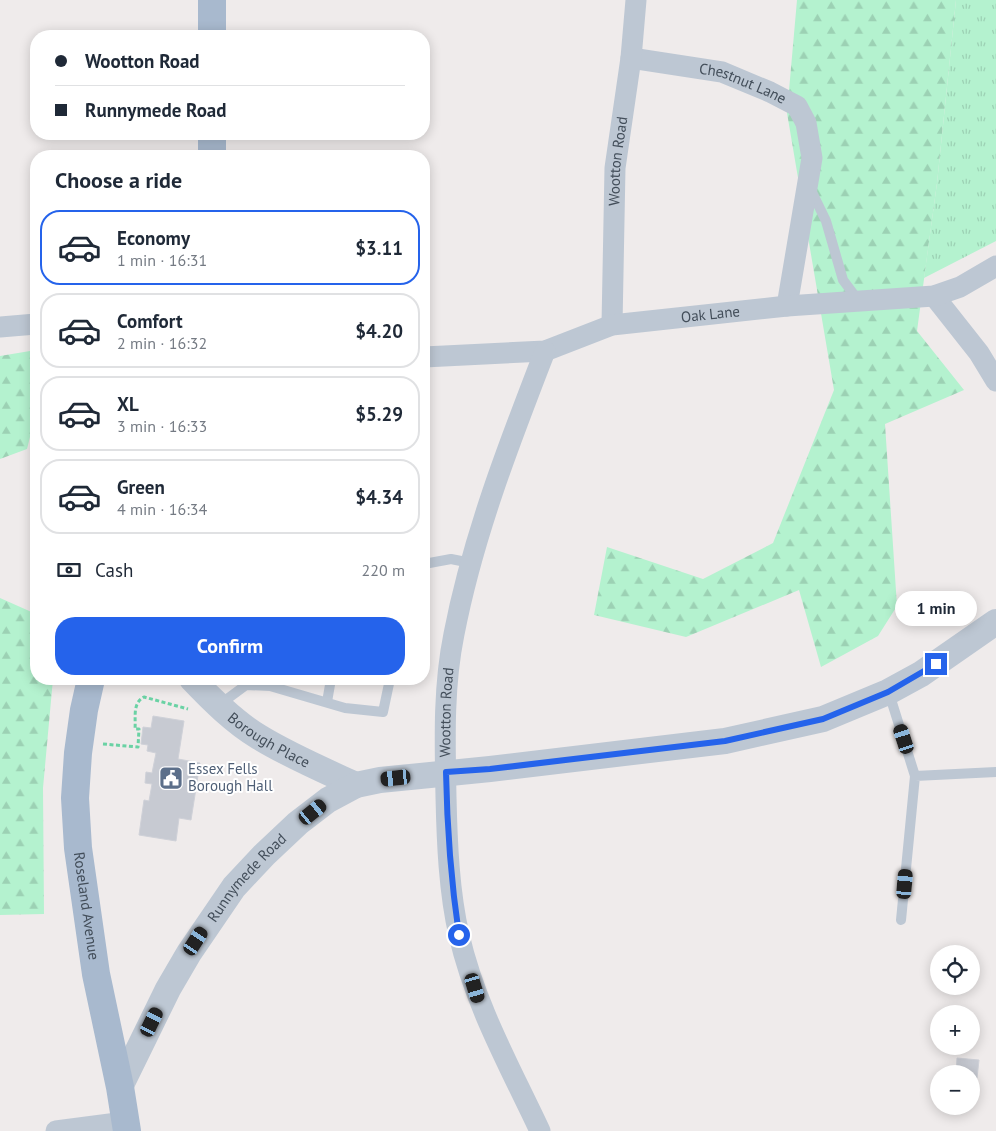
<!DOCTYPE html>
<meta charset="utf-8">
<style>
:root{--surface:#fff;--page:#f2f2f3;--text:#1f2937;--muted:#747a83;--line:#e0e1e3;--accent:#2563eb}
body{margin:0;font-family:"PT Sans",sans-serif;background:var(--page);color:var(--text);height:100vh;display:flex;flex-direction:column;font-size:19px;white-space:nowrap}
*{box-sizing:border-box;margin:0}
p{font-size:16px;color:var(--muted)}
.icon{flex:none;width:28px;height:28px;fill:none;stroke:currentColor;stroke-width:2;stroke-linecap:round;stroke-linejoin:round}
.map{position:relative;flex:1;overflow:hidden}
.side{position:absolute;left:30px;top:150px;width:400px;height:535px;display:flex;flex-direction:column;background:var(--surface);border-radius:20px;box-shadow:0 2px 12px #0003}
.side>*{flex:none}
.top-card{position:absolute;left:30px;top:30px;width:400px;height:110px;border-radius:20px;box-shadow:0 2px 12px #0003;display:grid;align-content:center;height:110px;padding:0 25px;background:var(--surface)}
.controls{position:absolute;left:930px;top:945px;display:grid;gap:10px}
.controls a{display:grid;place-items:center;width:50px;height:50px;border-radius:50%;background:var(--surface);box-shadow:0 2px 12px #0003;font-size:25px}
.end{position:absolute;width:22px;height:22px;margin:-11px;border:6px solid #2563eb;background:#fff;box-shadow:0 0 0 2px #fff}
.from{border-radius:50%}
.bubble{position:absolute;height:35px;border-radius:18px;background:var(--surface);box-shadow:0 2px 12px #0003;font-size:16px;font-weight:700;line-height:35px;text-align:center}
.car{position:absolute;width:15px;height:30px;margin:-15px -8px;border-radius:6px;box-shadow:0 0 4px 1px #0007;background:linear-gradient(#222 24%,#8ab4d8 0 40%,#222 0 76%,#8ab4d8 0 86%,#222 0)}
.top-card b{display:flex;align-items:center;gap:18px;height:48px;font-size:19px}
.top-card b+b{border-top:1px solid var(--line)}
.top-card i{width:12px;height:12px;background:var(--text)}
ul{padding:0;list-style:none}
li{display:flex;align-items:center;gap:15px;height:75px;margin:0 10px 8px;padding:0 15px;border:2px solid var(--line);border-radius:20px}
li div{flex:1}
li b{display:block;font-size:19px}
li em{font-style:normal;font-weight:700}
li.current{border-color:var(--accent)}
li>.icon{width:45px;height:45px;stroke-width:1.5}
h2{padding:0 25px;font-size:22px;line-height:60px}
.pay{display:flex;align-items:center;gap:12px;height:55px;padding:0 25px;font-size:19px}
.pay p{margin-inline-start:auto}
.cta{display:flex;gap:10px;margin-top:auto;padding:10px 25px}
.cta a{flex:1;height:58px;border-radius:20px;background:var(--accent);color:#fff;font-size:20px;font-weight:700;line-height:58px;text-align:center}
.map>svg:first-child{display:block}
.forest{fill:url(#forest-firs)}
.park{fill:url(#park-tufts)}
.building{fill:#c7cad2;stroke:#cfd1d8}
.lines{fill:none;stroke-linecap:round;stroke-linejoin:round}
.path{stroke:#6ad2a4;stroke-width:3;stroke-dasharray:4 2.5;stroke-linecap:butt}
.service{stroke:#bdc7d3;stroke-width:10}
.minor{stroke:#bdc7d3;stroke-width:21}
.tertiary{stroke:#bdc7d3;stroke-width:26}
.primary{stroke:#a8b9ce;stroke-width:28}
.route{stroke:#2563eb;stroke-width:6}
.labels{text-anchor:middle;stroke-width:4;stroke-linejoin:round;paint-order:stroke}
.street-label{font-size:15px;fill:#434e5a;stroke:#fff}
.service-label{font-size:15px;fill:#4e5e75;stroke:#fff;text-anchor:start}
</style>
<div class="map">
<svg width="996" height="1131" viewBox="0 0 996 1131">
<defs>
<pattern id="forest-firs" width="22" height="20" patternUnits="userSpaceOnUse" patternTransform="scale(1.25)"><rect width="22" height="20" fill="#b4f2cf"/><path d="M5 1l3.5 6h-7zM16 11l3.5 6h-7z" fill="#9cd1b4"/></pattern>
<pattern id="park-tufts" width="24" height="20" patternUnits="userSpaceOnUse" patternTransform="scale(1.25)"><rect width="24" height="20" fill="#b4f2cf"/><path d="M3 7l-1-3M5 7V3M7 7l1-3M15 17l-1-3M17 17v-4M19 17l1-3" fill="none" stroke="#9cd1b4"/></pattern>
</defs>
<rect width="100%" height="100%" fill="#efebeb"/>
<path class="forest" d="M797 0H956L937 183 917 331 964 390 885 424 897 606 878 636 821 667 799 590 686 637 594 615 607 547 703 579 773 543 834 390 787 113Z
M36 350V413L27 449 0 459V356Z
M0 598 36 614V679H53L43 788 44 914 0 915Z"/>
<path class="park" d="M956 0H996V241L924 278 937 183Z"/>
<path class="building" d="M153 716 184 721 178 759 200 763 191 820 179 818 176 841 139 835 144 800 149 801 152 784 145 783 146 772 152 773 156 753 147 751 148 745 141 744 143 727 151 728Z
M957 1058 979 1060 977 1078H971V1074H956Z
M971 1082H977L976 1101H971Z"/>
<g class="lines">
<path class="path" d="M103 744 138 747 139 729H135C136 718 132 703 144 697L188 709"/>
<path class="service" d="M810 188 826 221 843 280 858 300
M424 564 451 559 471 563
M889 693 915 776 901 920
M327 702 331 679
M219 705 246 685 270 686 345 708 383 712 390 679
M915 776 996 772"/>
<g class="minor">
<path id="s1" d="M631 58 722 72 770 92 797 106 806 123 812 158 787 306"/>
<path d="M934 296 979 353 996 381"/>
<path id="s2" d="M612 325 615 168 631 58 636 0"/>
<path d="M0 327 36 324"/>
<path id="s3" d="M424 357 545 351 612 325 787 306 934 296 960 287 996 266"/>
<path d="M56 1131 125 1122"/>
<path id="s4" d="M540 1131C510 1067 475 1005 459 935 449 892 447 842 446 797 445 743 443 688 454 634 473 536 509 444 545 351"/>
</g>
<g class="tertiary">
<path id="s5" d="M192 679C212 700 234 722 259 737 290 756 323 770 356 785"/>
<path id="s6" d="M120 1087 168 989 189 953 234 887 264 855 298 823 328 800 356 785 380 780 490 769 725 741 823 719 888 692 921 674 996 622"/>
</g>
<g class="primary">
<path d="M212 0V36"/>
<path d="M212 134V156"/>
<path id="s7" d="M91 679 84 710 78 753 75 798 78 848 96 974 120 1087 127 1131"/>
</g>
</g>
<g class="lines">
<path class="route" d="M459 935C451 881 447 827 446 772L490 769 725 741 823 719 888 692 936 664"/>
</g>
<defs>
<g id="civic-square" transform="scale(1.25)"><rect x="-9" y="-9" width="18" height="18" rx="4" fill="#5c6f8a" stroke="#fff"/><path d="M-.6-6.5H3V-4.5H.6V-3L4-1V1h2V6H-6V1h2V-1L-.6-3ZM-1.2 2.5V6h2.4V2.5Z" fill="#fff"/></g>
</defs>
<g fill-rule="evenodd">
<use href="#civic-square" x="171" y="778"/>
</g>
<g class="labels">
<g class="street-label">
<text dy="5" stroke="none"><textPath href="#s1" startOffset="115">Chestnut Lane</textPath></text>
<text dy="5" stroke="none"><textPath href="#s2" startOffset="164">Wootton Road</textPath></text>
<text dy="5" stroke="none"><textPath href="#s3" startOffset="292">Oak Lane</textPath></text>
<text dy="5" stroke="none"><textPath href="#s4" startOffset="436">Wootton Road</textPath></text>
<text dy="5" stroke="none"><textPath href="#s5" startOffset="99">Borough Place</textPath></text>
<text dy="5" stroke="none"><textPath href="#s6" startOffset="246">Runnymede Road</textPath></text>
<text dy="5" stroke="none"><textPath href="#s7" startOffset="229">Roseland Avenue</textPath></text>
</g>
<g class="service-label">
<text x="188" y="774">Essex Fells<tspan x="188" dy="17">Borough Hall</tspan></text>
</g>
</g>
</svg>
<div class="controls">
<a><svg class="icon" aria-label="locate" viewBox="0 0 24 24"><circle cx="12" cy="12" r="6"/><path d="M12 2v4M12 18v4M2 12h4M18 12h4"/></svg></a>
<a>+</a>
<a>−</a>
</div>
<i class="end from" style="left:459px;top:935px"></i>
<i class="end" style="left:936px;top:664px"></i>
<div class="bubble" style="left:895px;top:591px;width:82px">1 min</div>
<i class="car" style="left:904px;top:739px;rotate:342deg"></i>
<i class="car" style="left:396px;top:778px;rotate:264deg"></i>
<i class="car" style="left:313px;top:812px;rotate:51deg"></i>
<i class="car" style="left:905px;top:884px;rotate:5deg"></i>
<i class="car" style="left:196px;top:941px;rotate:33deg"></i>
<i class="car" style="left:475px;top:988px;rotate:163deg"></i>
<i class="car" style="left:152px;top:1022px;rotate:26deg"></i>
<div class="top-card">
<b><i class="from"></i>Wootton Road</b>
<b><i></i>Runnymede Road</b>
</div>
<section class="side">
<h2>Choose a ride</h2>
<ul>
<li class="current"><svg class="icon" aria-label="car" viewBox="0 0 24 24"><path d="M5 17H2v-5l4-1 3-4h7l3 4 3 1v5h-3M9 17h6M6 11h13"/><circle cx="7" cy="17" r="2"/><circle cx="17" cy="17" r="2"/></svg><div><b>Economy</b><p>1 min · 16:31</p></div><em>$3.11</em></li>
<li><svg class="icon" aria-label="car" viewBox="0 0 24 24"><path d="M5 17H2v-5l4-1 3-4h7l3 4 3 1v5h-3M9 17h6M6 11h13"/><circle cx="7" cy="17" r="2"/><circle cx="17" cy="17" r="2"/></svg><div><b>Comfort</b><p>2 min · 16:32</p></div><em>$4.20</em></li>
<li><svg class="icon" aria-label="car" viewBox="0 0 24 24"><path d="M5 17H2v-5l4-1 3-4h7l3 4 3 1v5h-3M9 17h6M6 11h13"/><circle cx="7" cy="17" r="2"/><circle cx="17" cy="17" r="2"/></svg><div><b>XL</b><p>3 min · 16:33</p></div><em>$5.29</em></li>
<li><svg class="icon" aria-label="car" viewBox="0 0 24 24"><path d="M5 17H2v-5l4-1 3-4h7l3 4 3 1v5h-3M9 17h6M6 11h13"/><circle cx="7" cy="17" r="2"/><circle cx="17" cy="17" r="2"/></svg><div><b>Green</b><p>4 min · 16:34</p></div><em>$4.34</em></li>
</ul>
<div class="pay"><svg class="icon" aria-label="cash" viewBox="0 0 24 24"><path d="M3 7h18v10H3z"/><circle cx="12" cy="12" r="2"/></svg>Cash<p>220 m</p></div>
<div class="cta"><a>Confirm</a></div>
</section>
</div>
